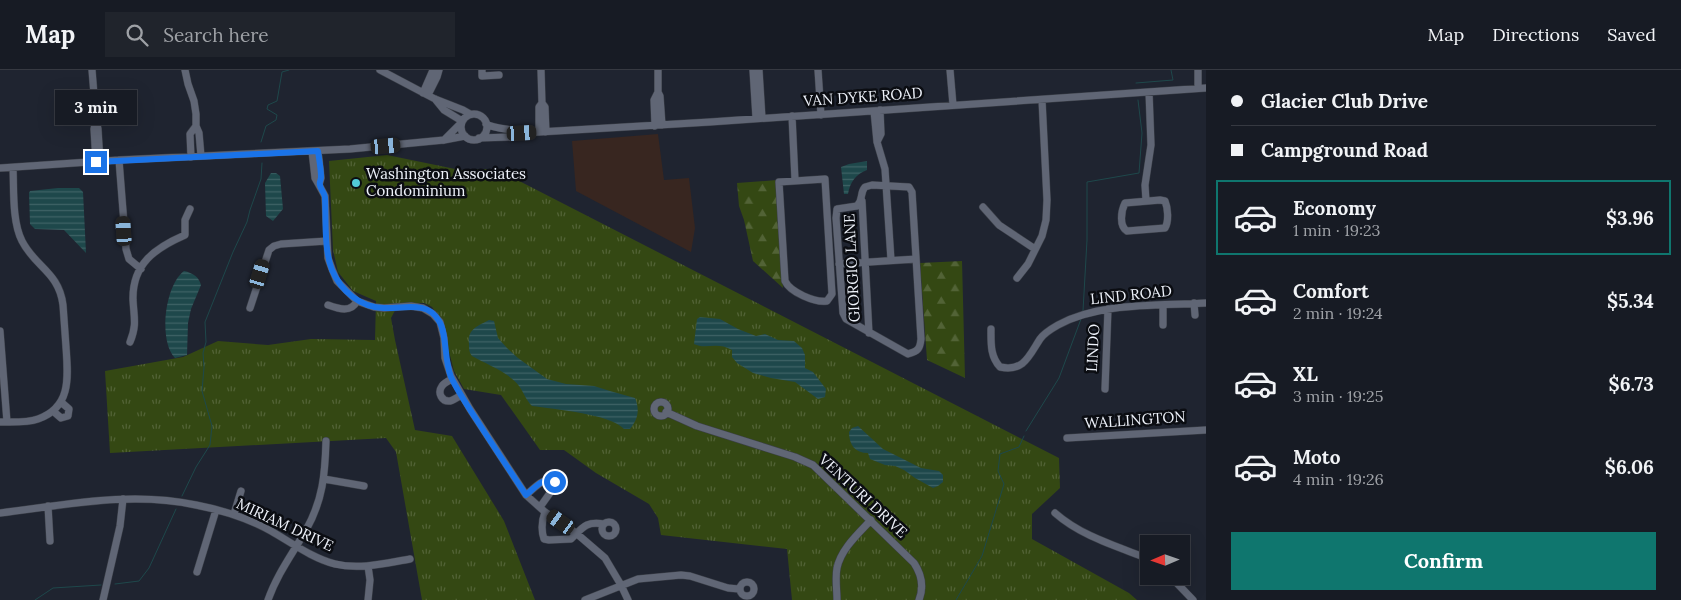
<!DOCTYPE html>
<meta charset="utf-8">
<style>
:root{--surface:#171b24;--page:#20242c;--text:#f1f3f6;--muted:#9ea1a6;--line:#363941;--accent:#0f766e}
body{margin:0;font-family:Lora,serif;background:var(--page);color:var(--text);height:100vh;display:flex;flex-direction:column;font-size:19px;white-space:nowrap}
*{box-sizing:border-box;margin:0}
p{font-size:16px;color:var(--muted)}
.icon{flex:none;width:28px;height:28px;fill:none;stroke:currentColor;stroke-width:2;stroke-linecap:round;stroke-linejoin:round}
.map{position:relative;flex:1;overflow:hidden}
.drawer{display:flex;flex-direction:column;background:var(--surface);width:475px}
.drawer>*{flex:none}
.banner{display:grid;align-content:center;height:110px;padding:0 25px;background:var(--surface)}
.needle{width:32px;rotate:268deg}
.tools{position:absolute;left:1140px;top:465px;display:grid;gap:10px}
.tools a{display:grid;place-items:center;width:50px;height:50px;border-radius:0px;background:var(--surface);box-shadow:0 5px 20px #0002,0 0 0 1px var(--line);font-size:25px}
.end{position:absolute;width:22px;height:22px;margin:-11px;border:6px solid #1a73e8;background:#fff;box-shadow:0 0 0 2px #fff}
.from{border-radius:50%}
.bubble{position:absolute;height:35px;border-radius:0px;background:var(--surface);box-shadow:0 5px 20px #0002,0 0 0 1px var(--line);font-size:16px;font-weight:700;line-height:35px;text-align:center}
.car{position:absolute;width:15px;height:30px;margin:-15px -8px;border-radius:6px;box-shadow:0 0 4px 1px #0007;background:linear-gradient(#222 24%,#8ab4d8 0 40%,#222 0 76%,#8ab4d8 0 86%,#222 0)}
.banner b{display:flex;align-items:center;gap:18px;height:48px;font-size:19px}
.banner b+b{border-top:1px solid var(--line)}
.banner i{width:12px;height:12px;background:var(--text)}
ul{padding:0;list-style:none}
li{display:flex;align-items:center;gap:15px;height:75px;margin:0 10px 8px;padding:0 15px;border:2px solid transparent;border-radius:0px}
li div{flex:1}
li b{display:block;font-size:19px}
li em{font-style:normal;font-weight:700}
li.selected{border-color:var(--accent)}
li>.icon{width:45px;height:45px;stroke-width:1.5}
.primary-button{display:flex;gap:10px;margin-top:auto;padding:10px 25px}
.primary-button a{flex:1;height:58px;border-radius:0px;background:var(--accent);color:#fff;font-size:20px;font-weight:700;line-height:58px;text-align:center}
header{display:flex;align-items:center;gap:30px;box-sizing:border-box;height:70px;padding:0 25px;background:var(--surface);border-bottom:1px solid var(--line)}
header strong{font-size:24px}
nav{display:flex;gap:28px;margin-inline-start:auto;font-size:18px}
.search{width:350px;height:45px;background:var(--page);display:flex;align-items:center;gap:12px;box-sizing:border-box;padding:0 18px;border-radius:0px;color:var(--muted);font-size:19px}
main{display:flex;flex:1;min-height:0}
.map>svg:first-child{display:block}
.industrial{fill:#382620}
.grass{fill:url(#grass-tufts)}
.forest{fill:url(#forest-firs)}
.water{fill:url(#water-rules)}
.lines{fill:none;stroke-linecap:round;stroke-linejoin:round}
.stream{stroke:#1e484b;stroke-width:1}
.minor-casing{stroke:#3c4049;stroke-width:8}
.minor{stroke:#606675;stroke-width:7}
.route{stroke:#1a73e8;stroke-width:6}
.poi-dot{fill:#52cbd7;stroke:#0b0d12;stroke-width:2}
.labels{text-anchor:middle;stroke-width:5;stroke-linejoin:round;paint-order:stroke}
.street-label{font-size:15px;fill:#eff3fb;stroke:#0b0d12}
.poi-label{font-size:15px;fill:#eff3fb;stroke:#0b0d12;text-anchor:start}
</style>
<header>
<strong>Map</strong>
<div class="search"><svg class="icon" aria-label="search" viewBox="0 0 24 24"><circle cx="10" cy="10" r="6"/><path d="M15 15l6 6"/></svg>Search here</div>
<nav><a>Map</a><a>Directions</a><a>Saved</a></nav>
</header>
<main>
<div class="map">
<svg width="1206" height="530" viewBox="0 0 1206 530">
<defs>
<pattern id="grass-tufts" width="24" height="20" patternUnits="userSpaceOnUse" patternTransform="scale(1.25)"><rect width="24" height="20" fill="#344813"/><path d="M3 7l-1-3M5 7V3M7 7l1-3M15 17l-1-3M17 17v-4M19 17l1-3" fill="none" stroke="#526336"/></pattern>
<pattern id="forest-firs" width="22" height="20" patternUnits="userSpaceOnUse" patternTransform="scale(1.25)"><rect width="22" height="20" fill="#344813"/><path d="M5 1l3.5 6h-7zM16 11l3.5 6h-7z" fill="#526336"/></pattern>
<pattern id="water-rules" width="6" height="5" patternUnits="userSpaceOnUse" patternTransform="scale(1.25)"><rect width="6" height="5" fill="#1e484b"/><path d="M0 2.5h6" fill="none" stroke="#3f6366"/></pattern>
</defs>
<rect width="100%" height="100%" fill="#1f2430"/>
<path class="industrial" d="M658 64 664 110 689 108 695 158 691 182 576 121 572 71Z"/>
<path class="grass" d="M387 85 460 100 496 99 1059 388 1060 418 1032 444V469L1129 523 1137 530H792L787 479 661 465 658 448 649 434 596 403 564 380H540L501 325 464 319 454 301 441 250 432 237 424 233H399L391 248 395 270 415 360 452 366 504 451 535 530H422L396 382 386 368 110 383 105 301 183 287 218 271 268 275 311 269 375 270 376 231 353 221 338 202 333 180 329 91Z"/>
<path class="forest" d="M777 110 783 218 753 191 744 150 739 136 737 113Z
M962 191 965 308 927 290 920 193Z"/>
<path class="water" d="M867 91V100C856 104 850 112 848 124H844L841 97 849 94Z
M271 103H276L280 106 283 139 273 151 266 146 265 113Z
M58 118H79L83 122 86 183 64 160 35 159 30 154 29 123 30 121Z
M184 201C193 203 199 207 201 215L191 239 188 253 187 285 175 288C158 271 165 215 184 201Z
M700 247 720 249 738 259 756 266 765 264 778 270 794 271 802 278 805 285V298L813 302 826 319 825 327 818 329 795 312 771 308 753 303 737 293 732 287V280C717 271 706 280 694 274L697 249Z
M489 250 494 251 498 268 507 278 518 288 547 309 566 314 594 316 610 321 635 328C640 340 638 349 630 359H624C610 344 554 339 532 336 526 330 524 323 519 316 510 303 486 294 472 286 469 282 469 279 469 274 467 259 478 256 489 250Z
M858 356 883 379 921 398 939 401 943 405V412L938 416 933 418 915 408 904 400 895 396 885 395 870 389 868 383C855 383 849 375 849 362L852 358Z"/>
<g class="lines">
<path class="stream" d="M1136 13 1173 10 1171 0
M261 72 266 56 276 50 277 45 267 39 268 35 277 31 282 2 289 0
M1083 241 1087 170V112L1139 103 1142 63 1138 30
M1026 361 1059 308 1081 249
M182 426 196 397 210 375 212 356 202 321 204 297 203 283 206 272 205 252 233 182 247 152 250 140 261 109 262 93
M115 514 139 511 149 498 176 439
M35 530 53 518 101 515
M956 530 982 486 1004 414 998 401 1000 384 1019 377 1024 366"/>
<g class="minor-casing">
<path id="minor" d="M92 0 96 49
M185 0 188 14 194 31 196 44V56L199 63 201 86
M380 0 435 29 463 40 470 44
M482 0V6L499 5
M541 0 542 33 545 37 546 62
M658 0V22L660 26 662 55
M753 0 756 48
M759 0 762 48
M818 0 821 45
M950 0 953 35
M1198 0V18
M423 23 433 0
M428 25 437 7 439 0
M435 29 444 40 462 51
M874 41 877 72 881 64 880 40
M461 57a13 13 0 1 1 26 0a13 13 0 1 1-26 0Z
M792 46 795 110
M486 54C498 60 510 58 522 63
M655 56 654 30 658 22
M539 62V37L542 33
M479 68 514 67 522 63 710 52 1206 18
M444 70 461 53
M877 72 885 99 891 190
M312 81 315 108 319 115 321 108 318 81
M191 87 190 64 196 56
M119 90 126 179 129 189 141 199
M96 92 94 59 96 49 98 59 100 92
M0 98 119 90 350 79 444 70 465 66
M825 109 832 224 827 231C815 233 790 222 785 211L779 112Z
M319 115 325 126 328 188 332 199 337 211 357 231 374 237 384 238 411 236 423 238 433 244 440 252 444 268 445 288 451 306 470 339 526 425 545 442 576 463 605 488 621 515 628 530
M872 115 909 117 912 122 921 269C920 279 918 281 908 284L846 249 843 243 836 148 837 139 857 136C864 129 859 124 865 117Z
M1160 130 1165 131C1168 138 1169 151 1165 158L1127 161C1119 156 1121 141 1125 133Z
M862 131 869 263
M1146 131 1145 115 1151 75 1149 22
M983 137 999 155 1035 179
M839 194 916 189
M1017 208 1028 194 1042 166 1046 150 1047 130 1042 30
M1194 233 1195 245
M328 235C339 239 351 243 357 231
M1163 235V255
M250 238 269 180 274 176 281 174 327 171
M991 259C991 273 990 286 1000 297 1024 302 1029 286 1040 269 1044 263 1051 259 1058 255 1100 232 1159 236 1206 233
M0 261 7 352
M130 272C137 255 134 248 133 230 132 194 155 178 185 165V150L190 139
M452 309C448 311 444 313 442 316 437 323 442 332 450 331 454 330 458 327 461 325
M1105 319 1108 239
M654 339a7 7 0 1 1 14 0a7 7 0 1 1-14 0Z
M53 341 61 348 68 346 69 339 61 332
M666 342 697 356 795 387 813 395 914 493C922 505 924 517 919 530
M0 352C12 352 27 353 38 349 72 337 68 306 66 277 65 263 64 249 63 235 59 202 35 197 22 171 12 152 14 119 13 98
M1067 368 1206 360
M324 409 364 416
M526 425C535 418 543 406 555 412V416L540 437
M48 436 50 471
M545 442C542 450 541 460 544 469L549 470 571 469C583 457 586 451 604 454
M0 443C66 435 130 421 196 435 222 440 248 448 271 461 292 473 312 488 335 494 360 500 386 493 410 489
M1055 443C1081 466 1116 476 1149 489
M234 444 241 421
M602 459a7 7 0 1 1 14 0a7 7 0 1 1-14 0Z
M197 502 216 440
M1170 506 1193 530
M740 519a7 7 0 1 1 14 0a7 7 0 1 1-14 0Z
M103 530 120 456 123 429
M268 530C277 504 293 483 306 460 323 430 325 404 326 371
M368 530 370 510 368 496
M585 530 638 509 681 505 690 506 728 518 739 519
M837 530C837 520 835 508 837 498 841 479 858 464 871 450"/>
</g>
<use href="#minor" class="minor"/>
</g>
<g class="lines">
<path class="route" d="M96 92 318 81C319 89 321 98 321 107 321 110 319 112 320 115 320 119 325 123 325 128 326 150 324 180 332 200 341 221 361 238 384 238 404 239 427 230 439 251 447 263 444 290 451 307 458 322 469 338 478 352 494 377 510 401 526 425 535 418 543 406 555 412"/>
</g>
<circle class="poi-dot" cx="356" cy="113" r="5"/>
<g class="labels">
<g class="street-label">
<text transform="translate(863 27) rotate(-4)" y="5">VAN DYKE ROAD</text>
<text transform="translate(852 198) rotate(-93)" y="5">GIORGIO LANE</text>
<text transform="translate(1131 225) rotate(-6)" y="5">LIND ROAD</text>
<text transform="translate(1093 278) rotate(-87)" y="5">LINDO</text>
<text transform="translate(1135 350) rotate(-4)" y="5">WALLINGTON</text>
<text transform="translate(863 426) rotate(43)" y="5">VENTURI DRIVE</text>
<text transform="translate(285 455) rotate(25)" y="5">MIRIAM DRIVE</text>
</g>
<g class="poi-label">
<text x="366" y="109">Washington Associates<tspan x="366" dy="17">Condominium</tspan></text>
</g>
</g>
</svg>
<div class="tools">
<a><svg class="needle" viewBox="-14 -14 28 28"><path d="M0-13l5 13h-10z" fill="#e53935"/><path d="M0 13l5-13h-10z" fill="#9ea1a6"/></svg></a>
</div>
<i class="end from" style="left:555px;top:412px"></i>
<i class="end" style="left:96px;top:92px"></i>
<div class="bubble" style="left:55px;top:20px;width:82px">3 min</div>
<i class="car" style="left:522px;top:63px;rotate:87deg"></i>
<i class="car" style="left:386px;top:76px;rotate:85deg"></i>
<i class="car" style="left:124px;top:161px;rotate:356deg"></i>
<i class="car" style="left:260px;top:204px;rotate:17deg"></i>
<i class="car" style="left:561px;top:452px;rotate:305deg"></i>
</div>
<section class="drawer">
<div class="banner">
<b><i class="from"></i>Glacier Club Drive</b>
<b><i></i>Campground Road</b>
</div>
<ul>
<li class="selected"><svg class="icon" aria-label="car" viewBox="0 0 24 24"><path d="M5 17H2v-5l4-1 3-4h7l3 4 3 1v5h-3M9 17h6M6 11h13"/><circle cx="7" cy="17" r="2"/><circle cx="17" cy="17" r="2"/></svg><div><b>Economy</b><p>1 min · 19:23</p></div><em>$3.96</em></li>
<li><svg class="icon" aria-label="car" viewBox="0 0 24 24"><path d="M5 17H2v-5l4-1 3-4h7l3 4 3 1v5h-3M9 17h6M6 11h13"/><circle cx="7" cy="17" r="2"/><circle cx="17" cy="17" r="2"/></svg><div><b>Comfort</b><p>2 min · 19:24</p></div><em>$5.34</em></li>
<li><svg class="icon" aria-label="car" viewBox="0 0 24 24"><path d="M5 17H2v-5l4-1 3-4h7l3 4 3 1v5h-3M9 17h6M6 11h13"/><circle cx="7" cy="17" r="2"/><circle cx="17" cy="17" r="2"/></svg><div><b>XL</b><p>3 min · 19:25</p></div><em>$6.73</em></li>
<li><svg class="icon" aria-label="car" viewBox="0 0 24 24"><path d="M5 17H2v-5l4-1 3-4h7l3 4 3 1v5h-3M9 17h6M6 11h13"/><circle cx="7" cy="17" r="2"/><circle cx="17" cy="17" r="2"/></svg><div><b>Moto</b><p>4 min · 19:26</p></div><em>$6.06</em></li>
</ul>
<div class="primary-button"><a>Confirm</a></div>
</section>
</main>
